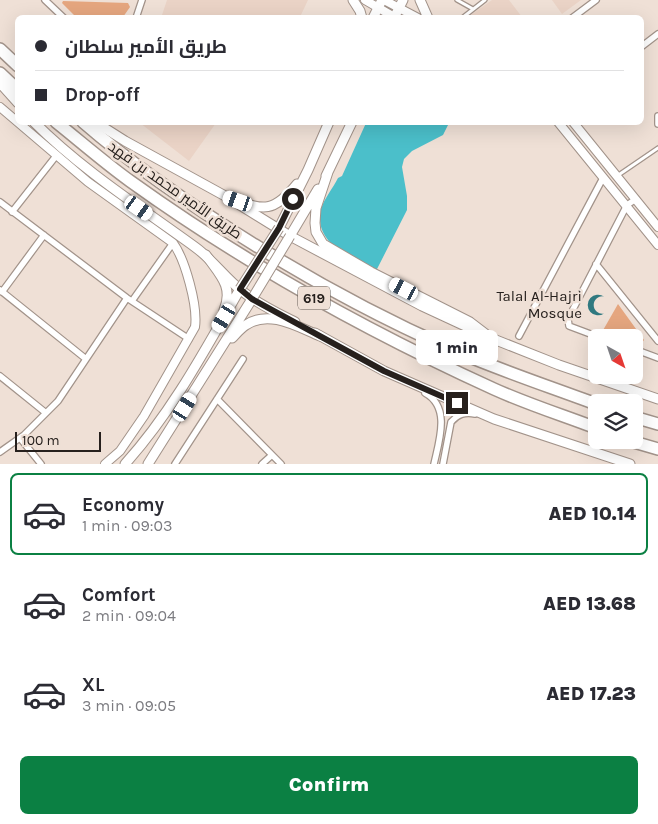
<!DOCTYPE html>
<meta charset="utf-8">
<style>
:root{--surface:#fff;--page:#f7f7f7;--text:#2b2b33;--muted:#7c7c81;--line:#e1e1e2;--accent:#0b8043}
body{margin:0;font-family:Karla,Cairo,sans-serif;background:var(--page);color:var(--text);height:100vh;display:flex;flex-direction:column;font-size:19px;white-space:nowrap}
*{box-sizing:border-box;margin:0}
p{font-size:16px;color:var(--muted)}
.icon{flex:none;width:28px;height:28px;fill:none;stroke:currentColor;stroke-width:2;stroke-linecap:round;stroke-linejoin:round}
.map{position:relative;height:464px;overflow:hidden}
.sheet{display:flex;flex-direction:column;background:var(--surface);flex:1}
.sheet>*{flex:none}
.top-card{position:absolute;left:15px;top:15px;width:629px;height:110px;border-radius:8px;box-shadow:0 5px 20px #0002;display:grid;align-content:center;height:110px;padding:0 20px;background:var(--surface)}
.needle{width:32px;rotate:140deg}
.fabs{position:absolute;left:588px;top:329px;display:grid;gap:10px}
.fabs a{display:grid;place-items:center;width:55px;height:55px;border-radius:8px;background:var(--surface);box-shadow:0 5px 20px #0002;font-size:25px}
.scale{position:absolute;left:15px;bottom:12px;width:86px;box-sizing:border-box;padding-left:5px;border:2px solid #26201d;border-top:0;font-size:14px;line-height:18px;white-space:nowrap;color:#26201d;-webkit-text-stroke:4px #efe0d6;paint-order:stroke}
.end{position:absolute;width:22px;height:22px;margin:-11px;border:6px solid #26201d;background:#fff;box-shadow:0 0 0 2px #fff}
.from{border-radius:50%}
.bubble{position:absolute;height:35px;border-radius:8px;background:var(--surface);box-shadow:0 5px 20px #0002;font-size:16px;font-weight:800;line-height:35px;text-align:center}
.car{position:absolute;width:15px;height:30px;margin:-15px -8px;border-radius:6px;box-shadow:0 0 4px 1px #0007;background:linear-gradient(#fff 24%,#345 0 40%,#fff 0 76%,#345 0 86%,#fff 0)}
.top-card b{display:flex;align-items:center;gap:18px;height:48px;font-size:19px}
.top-card b+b{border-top:1px solid var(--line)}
.top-card i{width:12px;height:12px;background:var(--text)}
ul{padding:9px 0 0;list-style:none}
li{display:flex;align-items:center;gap:15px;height:82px;margin:0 10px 8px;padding:0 10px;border:2px solid transparent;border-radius:8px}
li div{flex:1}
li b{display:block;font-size:19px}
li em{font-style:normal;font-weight:800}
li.active{border-color:var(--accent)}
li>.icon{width:45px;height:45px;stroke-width:1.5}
.button{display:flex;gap:10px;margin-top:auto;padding:10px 20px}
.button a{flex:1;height:58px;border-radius:8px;background:var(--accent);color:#fff;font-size:20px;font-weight:800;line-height:58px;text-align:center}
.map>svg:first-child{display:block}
.built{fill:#ead3c6}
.green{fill:#e5a67f}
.water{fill:#4bbfca}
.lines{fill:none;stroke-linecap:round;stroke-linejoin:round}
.service-casing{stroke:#a2938a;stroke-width:5.5}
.minor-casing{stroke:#a2938a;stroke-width:8}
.tertiary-casing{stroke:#a2938a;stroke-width:10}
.secondary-casing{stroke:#a2938a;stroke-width:11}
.primary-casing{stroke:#a2938a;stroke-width:11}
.motorway-casing{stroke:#a2938a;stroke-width:14}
.service{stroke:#fff;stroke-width:3}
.minor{stroke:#fff;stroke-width:5.5}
.tertiary{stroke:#fff;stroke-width:8}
.secondary{stroke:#fff;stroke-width:9}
.primary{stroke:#fff;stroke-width:9}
.motorway{stroke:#fff;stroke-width:11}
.primary-bridge-casing{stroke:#a2938a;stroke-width:11;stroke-linecap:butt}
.primary-bridge{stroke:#fff;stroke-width:9}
.route{stroke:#26201d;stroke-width:6}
.labels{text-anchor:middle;stroke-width:5;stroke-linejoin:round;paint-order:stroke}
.shield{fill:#efe0d6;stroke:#625a54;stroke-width:1}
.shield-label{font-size:14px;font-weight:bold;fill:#26201d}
.street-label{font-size:15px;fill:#26201d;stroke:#efe0d6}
.poi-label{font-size:15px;fill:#26201d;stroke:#efe0d6;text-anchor:end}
</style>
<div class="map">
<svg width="658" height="464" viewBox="0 0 658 464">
<rect width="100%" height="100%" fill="#efe0d6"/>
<path class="built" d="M167 0H308L300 17H163L162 15Z
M492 0H509L522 17H468Z
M552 0H581L562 14Z
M140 123H216L189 161Z"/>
<path class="green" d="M63 1 128 3 130 7 123 17H76L62 3Z
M618 304 644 340 641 344 634 342V338L620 337 602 332Z"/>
<path class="water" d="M366 123H449L443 135 412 151 404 159 402 167 407 196V210L376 271C352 258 313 244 321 209 324 199 333 188 338 178L342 176Z"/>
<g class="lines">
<g class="service-casing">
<path id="service" d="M457 0 473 9
M462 18 485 0
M617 176 658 148"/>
</g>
<g class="minor-casing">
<path id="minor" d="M45 0 64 18
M136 18 142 0
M572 18 596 0
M641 47 658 34
M658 116V124
M0 202 127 298 189 339
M12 212 56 156
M596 264 658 341
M0 290 86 359
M2 292 44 235
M132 301 173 243
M519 336 603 178
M601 338 569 326 568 319 627 205 636 199
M634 349 658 358
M0 376 46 413
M425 393C451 407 439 441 434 464
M217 399 281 464
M20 438 41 464
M0 452 24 435 58 401 127 298
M175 464 243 359
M262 464 272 455
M443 464 451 422C458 414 465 412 475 414"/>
</g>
<g class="tertiary-casing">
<path id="tertiary" d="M365 0 396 18
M384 0 418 18
M0 107 88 182 173 243C185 259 198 306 195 327L144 416 120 451 105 464
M558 122 658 245
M573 122 658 227"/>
</g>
<g class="secondary-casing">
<path id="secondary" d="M0 83 18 103
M34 122C82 170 140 207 195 247 213 260 225 278 242 291 258 304 277 313 295 322
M95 122 125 141 227 197 290 236 422 306 491 338 559 365 658 399
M315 333 384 371 494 419 630 464"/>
</g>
<g class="primary-casing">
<path id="primary" d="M353 0 360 11 362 18
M420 0 428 18
M373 18 382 0
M394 18 403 0
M328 172 316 208 315 223 316 232 323 244 371 272 470 322 491 338
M326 176 352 122
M227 197C262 209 271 216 297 184
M279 228 308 170 329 122
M290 236 318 189
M206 255C219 274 234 286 224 310
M232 338C236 334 241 328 246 325 269 309 298 327 320 336
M125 464C172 412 205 350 240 289
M148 464 252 299"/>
</g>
<g class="motorway-casing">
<path id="motorway" d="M0 49 18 66
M0 73 18 90
M56 122C81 142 105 163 130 181 244 263 367 331 494 389 527 404 562 415 596 428
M83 122C136 168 195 208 255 245 318 284 383 319 451 349 499 370 548 386 596 404
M634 417 658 424
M627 440 658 449"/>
</g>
<use href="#service" class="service"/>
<use href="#minor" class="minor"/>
<use href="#tertiary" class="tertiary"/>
<use href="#secondary" class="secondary"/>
<use href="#primary" class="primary"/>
<use href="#motorway" class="motorway"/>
<g class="primary-bridge-casing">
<path id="primary-bridge" d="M240 289 279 228
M252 299 290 236"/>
</g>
<use href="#primary-bridge" class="primary-bridge"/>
</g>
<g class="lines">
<path class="route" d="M293 199 279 228 240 289 252 299 384 371 457 403"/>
</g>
<defs>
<g id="mosque-bare" transform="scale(1.725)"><path d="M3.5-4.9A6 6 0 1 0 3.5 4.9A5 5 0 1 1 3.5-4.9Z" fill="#307980" stroke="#efe0d6" stroke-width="2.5" paint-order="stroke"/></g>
</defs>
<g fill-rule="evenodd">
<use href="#mosque-bare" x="598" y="305"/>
</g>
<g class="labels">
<rect class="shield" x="298" y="286.5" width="32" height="23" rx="4"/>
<g class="shield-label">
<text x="314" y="303">619</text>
</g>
<g class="street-label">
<text transform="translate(175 190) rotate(35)" y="5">طريق الأمير محمد بن فهد</text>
</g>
<g class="poi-label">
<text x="582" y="301">Talal Al-Hajri<tspan x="582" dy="17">Mosque</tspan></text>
</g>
</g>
</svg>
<div class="fabs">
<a><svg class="needle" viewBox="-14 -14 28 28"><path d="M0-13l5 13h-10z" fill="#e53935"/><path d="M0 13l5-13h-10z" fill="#7c7c81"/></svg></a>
<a><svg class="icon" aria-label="layers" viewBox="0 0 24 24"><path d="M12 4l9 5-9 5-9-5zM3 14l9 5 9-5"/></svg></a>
</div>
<div class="scale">100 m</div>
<i class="end from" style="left:293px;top:199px"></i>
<i class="end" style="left:457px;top:403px"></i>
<div class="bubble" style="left:416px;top:330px;width:82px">1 min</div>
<i class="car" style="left:238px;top:201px;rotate:289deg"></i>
<i class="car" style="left:139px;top:208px;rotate:125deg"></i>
<i class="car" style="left:404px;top:289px;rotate:297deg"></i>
<i class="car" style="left:224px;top:318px;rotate:211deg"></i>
<i class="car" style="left:185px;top:407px;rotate:32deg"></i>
<div class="top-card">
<b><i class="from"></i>طريق الأمير سلطان</b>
<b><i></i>Drop-off</b>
</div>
</div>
<section class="sheet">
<ul>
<li class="active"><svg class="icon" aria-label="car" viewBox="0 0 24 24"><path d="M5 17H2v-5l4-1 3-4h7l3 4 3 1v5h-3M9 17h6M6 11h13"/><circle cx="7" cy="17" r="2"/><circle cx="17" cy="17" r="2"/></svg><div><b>Economy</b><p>1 min · 09:03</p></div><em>AED 10.14</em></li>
<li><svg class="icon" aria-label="car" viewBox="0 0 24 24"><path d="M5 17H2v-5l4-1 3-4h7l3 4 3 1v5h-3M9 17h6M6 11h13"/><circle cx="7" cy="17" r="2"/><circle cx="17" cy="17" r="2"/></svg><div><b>Comfort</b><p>2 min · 09:04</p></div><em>AED 13.68</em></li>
<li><svg class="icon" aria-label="car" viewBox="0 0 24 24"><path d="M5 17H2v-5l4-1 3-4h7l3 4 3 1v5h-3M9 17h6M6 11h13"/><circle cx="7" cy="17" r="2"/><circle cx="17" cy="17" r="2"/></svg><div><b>XL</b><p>3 min · 09:05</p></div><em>AED 17.23</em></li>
</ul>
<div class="button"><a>Confirm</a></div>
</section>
